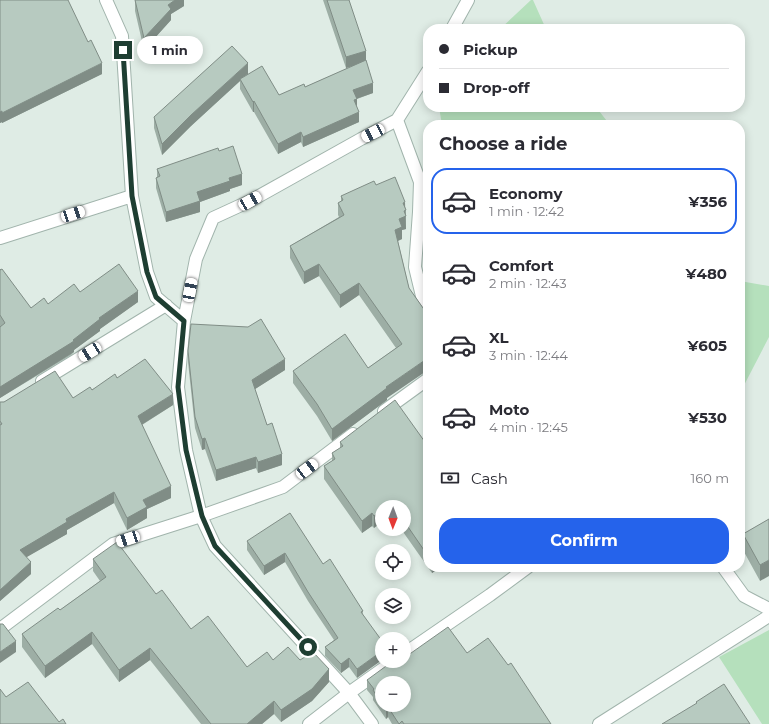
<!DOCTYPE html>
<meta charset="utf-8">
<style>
:root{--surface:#fff;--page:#f7f7f7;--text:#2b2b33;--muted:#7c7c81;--line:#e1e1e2;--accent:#2563eb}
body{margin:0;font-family:Montserrat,sans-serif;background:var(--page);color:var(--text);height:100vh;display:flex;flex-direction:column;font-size:15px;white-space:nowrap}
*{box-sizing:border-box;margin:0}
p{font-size:13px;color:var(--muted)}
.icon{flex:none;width:22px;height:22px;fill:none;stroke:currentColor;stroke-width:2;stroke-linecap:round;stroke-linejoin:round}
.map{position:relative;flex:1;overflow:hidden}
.drawer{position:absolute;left:423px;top:120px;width:322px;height:452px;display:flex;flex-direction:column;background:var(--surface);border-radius:16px;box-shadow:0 2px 10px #0003}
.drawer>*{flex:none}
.guide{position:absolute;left:423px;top:24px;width:322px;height:88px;border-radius:16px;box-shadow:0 2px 10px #0003;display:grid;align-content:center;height:88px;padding:0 16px;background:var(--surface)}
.needle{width:26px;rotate:181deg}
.tools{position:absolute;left:375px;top:500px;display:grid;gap:8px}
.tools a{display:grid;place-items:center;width:36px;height:36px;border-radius:50%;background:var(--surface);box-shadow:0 2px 10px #0003;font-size:20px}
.end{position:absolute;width:18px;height:18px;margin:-9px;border:5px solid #1e3e32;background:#fff;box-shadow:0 0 0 2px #fff}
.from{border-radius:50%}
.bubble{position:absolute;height:28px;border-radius:14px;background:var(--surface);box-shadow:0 2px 10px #0003;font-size:13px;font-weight:700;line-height:28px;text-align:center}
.car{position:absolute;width:12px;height:24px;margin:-12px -6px;border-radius:5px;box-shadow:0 0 3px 1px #0007;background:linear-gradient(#fff 24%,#345 0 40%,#fff 0 76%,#345 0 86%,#fff 0)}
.guide b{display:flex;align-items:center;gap:14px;height:38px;font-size:15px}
.guide b+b{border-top:1px solid var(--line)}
.guide i{width:10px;height:10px;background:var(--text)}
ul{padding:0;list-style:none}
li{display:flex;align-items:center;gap:12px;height:66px;margin:0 8px 6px;padding:0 8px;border:2px solid transparent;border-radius:16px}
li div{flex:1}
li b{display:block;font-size:15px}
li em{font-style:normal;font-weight:700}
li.selected{border-color:var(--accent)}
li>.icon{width:36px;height:36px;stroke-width:1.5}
h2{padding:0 16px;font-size:18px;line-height:48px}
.pay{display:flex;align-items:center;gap:10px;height:44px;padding:0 16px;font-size:15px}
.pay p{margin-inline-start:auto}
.primary-button{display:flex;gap:8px;margin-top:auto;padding:8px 16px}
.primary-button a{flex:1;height:46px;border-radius:16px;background:var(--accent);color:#fff;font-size:16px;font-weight:700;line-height:46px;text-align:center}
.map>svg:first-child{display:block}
.green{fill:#b5e0bc}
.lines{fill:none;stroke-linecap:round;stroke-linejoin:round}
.minor-casing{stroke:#a1b4ac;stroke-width:14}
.minor{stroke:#fff;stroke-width:12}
.wall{fill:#9daea5;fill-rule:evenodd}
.shaded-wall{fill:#808d86}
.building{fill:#b7cac0;stroke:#808d86}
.route{stroke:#1e3e32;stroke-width:5}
</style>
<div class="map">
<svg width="769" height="724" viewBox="0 0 769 724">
<rect width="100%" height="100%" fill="#dfece5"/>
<path class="green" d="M531 0H533L546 29H500Z
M439 107H596L610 125H442Z
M740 281 769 286V337L740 393Z
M769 630V724H762L719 657Z"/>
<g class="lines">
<g class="minor-casing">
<path id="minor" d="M106 0 122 36 132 196 147 272 156 297 184 321
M452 29 468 0
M397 120 420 182 419 212 415 267 422 296 428 306
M0 238 132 196
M42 381 166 305
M384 411 428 379
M723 567 744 596 769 609
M0 629 113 544 201 516 283 487 353 434
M404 654 490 595 528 567
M309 724 349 693 394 661
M372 724 349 693 215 546 201 516 186 450 178 387 184 321 196 259 213 218 250 201 361 139 397 120 428 71
M599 724 769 616"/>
</g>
<use href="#minor" class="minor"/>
</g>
<path class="wall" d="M0 0 102 74 2 123V122L0 123Z
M135 0H184V6L171 14V20L144 50 135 11Z
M323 0H349L366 61 373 93 357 99V107L359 122 303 147 301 142 278 154 254 112H253L240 89V81L191 126 162 155 154 128V117L248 74 279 95 305 87 353 66 346 68Z
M219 151 242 185 230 189V191L200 202V212L166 222 156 188V178L157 177V169Z
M376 185 405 209 406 210V229L402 230V239L398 241 409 288 428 315 387 398V400L332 441 317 416 293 383V371L368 368 396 348 359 295 340 308 319 276 304 284 290 258V246L339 217 338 215V203L341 201V196Z
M0 269 31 308 48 304 80 292 138 302 100 329V331L74 350V352L71 355 0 398Z
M188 351 285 370 255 389 267 425 282 465 258 473 256 468 216 481 205 449 202 450 195 428 188 362Z
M117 378 173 405 142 425 171 498 147 509V518L127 530 114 503 67 530V534L26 557 31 574 0 601V402L73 398Z
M428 440V567H441L432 573 401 529H404V507H382L374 528 372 526 362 533 324 479V466L332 461V453L340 448V442H425Z
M769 519 760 581 743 550V534Z
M247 541 323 564 363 611 357 678 349 667 341 673 325 656V647L334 640 308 601 285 562 264 575 247 550Z
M93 559 156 594 191 629 247 667 273 660H300L329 682 312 701 281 722 274 714 262 724H201L150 660 119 682 92 644 45 678 22 647V634L60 610 100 581 93 571Z
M467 653 551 724H392L388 717 386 719 373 700V697L367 690V680L398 663ZM382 683 404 705H382Z"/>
<path class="shaded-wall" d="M175 0H184V6L171 14V20L144 50V38L168 5Z
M366 51V62L346 68V57Z
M102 63V74L2 123V113Z
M248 63V74L240 79V81L191 126 162 155V144L191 115Z
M373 83V93L353 100V90Z
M357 99V109L354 100Z
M254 101V112H253V102Z
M2 111V122L0 123V112Z
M359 112V122L303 147V137Z
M301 132V142L278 154V144Z
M242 174V185L230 189V191L200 202V212L166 222V212L197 192 229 178Z
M405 202 406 229 402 230V239L395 242V230L403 203Z
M319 264V276L304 284V272Z
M359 283V295L340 308V295Z
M138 291V302L100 329V331L74 350V352L0 398V387L73 340 99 318Z
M428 358V370L387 398V400L332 441V429L386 387Z
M285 359V370L252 391V380Z
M173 394V405L138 427V416Z
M205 438V449L202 450V439Z
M282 454V465L258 473V462Z
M256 457V468L216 481V470Z
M171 486V498L147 509V518L127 530V518L143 500Z
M114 492V503L67 530V534L20 561V550L66 519Z
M392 504V507H387Z
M382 510V522L374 528V516Z
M372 513V526L362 533V521Z
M285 553V562L264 575V566Z
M769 560V576L760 581V565Z
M31 562V574L0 601V590Z
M432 567H441L432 573Z
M92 632V644L45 678V666Z
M16 641V652L0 663V652Z
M150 648V660L119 682V670Z
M382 651V660L357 678V669Z
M349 658V667L341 673V664Z
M329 669V682L312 701 281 722V710Z
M274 701V714L262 724H247Z
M388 707V717L386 719V709Z"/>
<path class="building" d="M0 0H68L88 42 91 40 102 63 2 113V111L0 112Z
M135 0H175L168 5 171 9 144 38Z
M327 0H349L366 51 346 57Z
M232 46 248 63 191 115 162 144 154 117Z
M366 60 373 83 353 90 357 99 354 100 359 112 303 137 301 132 278 144 254 101 253 102 240 79 262 66 279 95 304 84 305 87Z
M233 146 242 174 229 178 230 181 197 192 200 201 166 212 156 178 160 176 157 169 218 148 219 151Z
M395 177 405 202 403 203 406 210 404 211 406 216 399 219 402 227 395 230 409 288 428 315V358L386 387 387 388 332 429 317 404 293 371 345 334 368 368 402 344 359 283 340 295 319 264 304 272 290 246 344 215 338 203 343 200 341 196 374 181 376 185Z
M119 264 138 291 99 318 100 319 73 340 74 341 71 343 0 387V327L5 323 0 315V269V270L2 269 31 308 44 298 48 304 74 284 80 292Z
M261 319 285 359 252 380 267 425 272 423 282 454 258 462 256 457 216 470 205 438 202 439 195 417 188 351 191 324 248 327Z
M145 359 173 394 138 416 171 486 143 500 147 507 127 518 114 492 66 519 67 522 20 550 31 562 0 590V425L2 424 0 421V402H4L55 371 73 398 90 387 92 390 115 374 117 378Z
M395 400 425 442 428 440V556L404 521V507H394L392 504 387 507H382V510L374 516 372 513 362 521 324 466 335 459 332 453 343 446 340 442Z
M290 513 323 564 330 559 363 611 361 612 382 641V651L357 669 349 658 341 664 325 647 338 638 308 592 285 553 264 566 247 541Z
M769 519V560L760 565 743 534Z
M117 542 156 594 162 590 191 629 208 616 247 667 267 652 273 660 288 647 300 660 313 652 329 669 312 689 281 710 274 701 247 724H211L150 648 119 670 92 632 45 666 22 634 58 608 60 610 106 577 93 559Z
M0 624H3L16 641 0 652Z
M448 627 467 653 488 638 508 665 511 663 551 724H404L402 721 399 724 388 707 386 709 383 705H404V683H382V704L373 690 374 689 367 680 393 661H397L398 663 400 661H404V658Z
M28 682 59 722 63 719 66 724H0V689L6 697Z
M724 684 750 724H662L697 703 696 702Z"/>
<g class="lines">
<path class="route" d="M123 50 132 196 147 272 156 297 184 321 178 387 186 450 202 516 215 546 308 647"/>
</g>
</svg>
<div class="tools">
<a><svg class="needle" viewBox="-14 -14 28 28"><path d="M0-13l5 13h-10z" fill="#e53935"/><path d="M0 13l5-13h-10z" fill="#7c7c81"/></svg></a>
<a><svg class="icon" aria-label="locate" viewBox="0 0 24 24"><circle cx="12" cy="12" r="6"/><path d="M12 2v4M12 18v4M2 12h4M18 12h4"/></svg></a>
<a><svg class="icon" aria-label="layers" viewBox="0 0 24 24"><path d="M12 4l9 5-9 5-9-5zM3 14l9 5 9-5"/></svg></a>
<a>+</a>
<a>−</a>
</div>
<i class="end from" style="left:308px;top:647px"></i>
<i class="end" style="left:123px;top:50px"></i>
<div class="bubble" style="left:137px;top:36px;width:66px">1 min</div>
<i class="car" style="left:373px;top:133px;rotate:243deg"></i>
<i class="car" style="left:250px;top:201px;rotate:60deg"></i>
<i class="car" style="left:73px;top:214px;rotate:72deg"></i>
<i class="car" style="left:190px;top:290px;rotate:11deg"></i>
<i class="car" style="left:90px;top:352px;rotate:238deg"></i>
<i class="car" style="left:307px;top:469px;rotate:53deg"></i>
<i class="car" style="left:128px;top:539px;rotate:252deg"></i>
<div class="guide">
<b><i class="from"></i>Pickup</b>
<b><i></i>Drop-off</b>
</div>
<section class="drawer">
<h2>Choose a ride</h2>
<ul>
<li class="selected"><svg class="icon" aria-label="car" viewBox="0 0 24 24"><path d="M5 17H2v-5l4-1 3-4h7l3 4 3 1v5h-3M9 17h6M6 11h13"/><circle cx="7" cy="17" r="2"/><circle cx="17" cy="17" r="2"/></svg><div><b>Economy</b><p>1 min · 12:42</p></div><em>¥356</em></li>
<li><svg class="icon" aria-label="car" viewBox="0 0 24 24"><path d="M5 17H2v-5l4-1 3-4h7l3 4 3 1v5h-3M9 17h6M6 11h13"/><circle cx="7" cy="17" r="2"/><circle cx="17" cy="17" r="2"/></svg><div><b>Comfort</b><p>2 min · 12:43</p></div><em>¥480</em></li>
<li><svg class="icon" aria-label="car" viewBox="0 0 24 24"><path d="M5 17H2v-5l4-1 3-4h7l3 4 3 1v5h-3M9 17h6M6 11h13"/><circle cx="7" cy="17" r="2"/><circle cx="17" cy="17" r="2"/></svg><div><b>XL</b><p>3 min · 12:44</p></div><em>¥605</em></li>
<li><svg class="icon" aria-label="car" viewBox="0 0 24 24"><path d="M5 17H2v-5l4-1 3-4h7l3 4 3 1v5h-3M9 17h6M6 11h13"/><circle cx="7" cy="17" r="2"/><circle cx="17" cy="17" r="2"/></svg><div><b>Moto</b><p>4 min · 12:45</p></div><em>¥530</em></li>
</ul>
<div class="pay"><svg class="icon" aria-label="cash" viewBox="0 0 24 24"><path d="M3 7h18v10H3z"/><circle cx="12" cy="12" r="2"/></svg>Cash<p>160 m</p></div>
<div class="primary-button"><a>Confirm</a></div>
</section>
</div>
